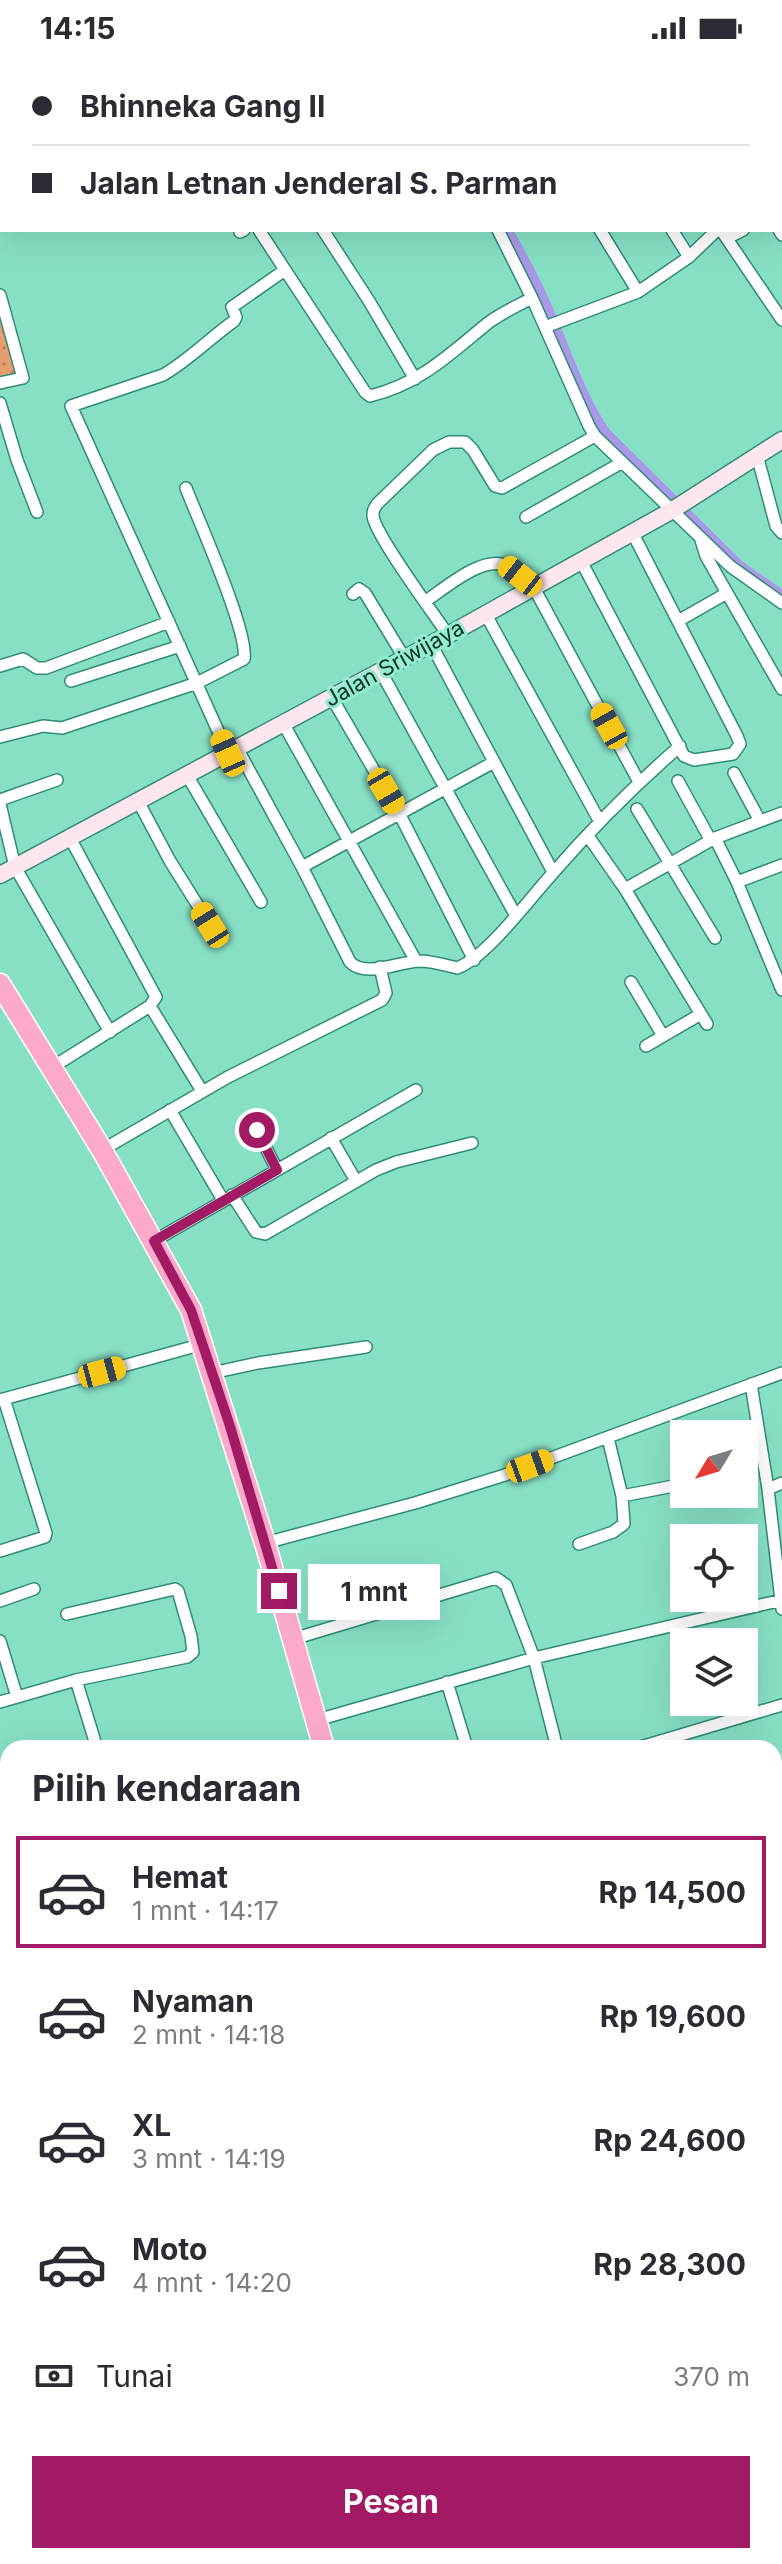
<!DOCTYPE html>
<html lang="id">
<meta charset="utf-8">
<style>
:root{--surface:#fff;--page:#f2f2f3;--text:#2b2b33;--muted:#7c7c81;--line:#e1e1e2;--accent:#a21964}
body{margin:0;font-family:Inter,sans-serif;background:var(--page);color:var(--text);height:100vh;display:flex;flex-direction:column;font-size:30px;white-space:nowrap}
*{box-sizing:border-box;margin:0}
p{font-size:26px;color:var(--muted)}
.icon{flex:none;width:44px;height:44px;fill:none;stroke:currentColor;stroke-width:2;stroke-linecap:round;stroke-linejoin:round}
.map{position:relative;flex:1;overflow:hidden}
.panel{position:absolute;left:0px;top:1684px;width:782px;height:824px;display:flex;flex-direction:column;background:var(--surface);border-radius:24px 24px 0 0;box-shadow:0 8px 32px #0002}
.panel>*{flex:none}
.top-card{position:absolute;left:0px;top:0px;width:782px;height:176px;box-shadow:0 8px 32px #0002;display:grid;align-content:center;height:176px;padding:0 32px;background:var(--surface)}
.needle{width:52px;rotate:232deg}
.tools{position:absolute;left:670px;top:1364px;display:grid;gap:16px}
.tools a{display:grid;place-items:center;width:88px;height:88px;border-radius:0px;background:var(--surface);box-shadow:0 8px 32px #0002;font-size:40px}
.end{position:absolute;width:36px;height:36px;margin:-18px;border:10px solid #a21964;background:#fff;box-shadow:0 0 0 4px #fff}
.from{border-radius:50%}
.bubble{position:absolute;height:56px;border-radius:0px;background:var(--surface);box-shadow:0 8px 32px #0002;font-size:26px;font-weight:700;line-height:56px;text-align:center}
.car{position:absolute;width:24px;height:48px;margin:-24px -12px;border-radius:10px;box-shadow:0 0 6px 2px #0007;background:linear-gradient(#f5c518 24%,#345 0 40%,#f5c518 0 76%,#345 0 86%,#f5c518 0)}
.top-card b{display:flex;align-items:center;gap:28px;height:76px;font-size:30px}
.top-card b+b{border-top:2px solid var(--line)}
.top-card i{width:20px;height:20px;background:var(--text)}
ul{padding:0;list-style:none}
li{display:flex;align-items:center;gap:24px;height:112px;margin:0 16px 12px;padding:0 16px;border:4px solid transparent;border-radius:0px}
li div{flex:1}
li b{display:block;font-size:30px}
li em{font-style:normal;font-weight:700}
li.active{border-color:var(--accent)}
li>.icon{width:72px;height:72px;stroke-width:1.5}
h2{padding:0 32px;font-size:36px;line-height:96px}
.pay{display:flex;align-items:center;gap:20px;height:88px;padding:0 32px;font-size:30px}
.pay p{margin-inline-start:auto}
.primary-button{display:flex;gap:16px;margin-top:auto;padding:16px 32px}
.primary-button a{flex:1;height:92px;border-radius:0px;background:var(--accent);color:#fff;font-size:32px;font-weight:700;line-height:92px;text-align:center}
.status{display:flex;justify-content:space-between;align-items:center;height:56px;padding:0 40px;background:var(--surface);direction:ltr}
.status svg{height:22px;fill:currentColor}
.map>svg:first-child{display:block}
.park{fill:url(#park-dots)}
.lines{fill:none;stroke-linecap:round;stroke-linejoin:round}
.canal{stroke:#aa97e8;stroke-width:11}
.street-casing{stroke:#2f8c76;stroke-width:14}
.secondary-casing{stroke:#2f8c76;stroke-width:19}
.highway-casing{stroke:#fff;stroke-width:23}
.street{stroke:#fff;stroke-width:11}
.secondary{stroke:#fee6ef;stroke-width:16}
.highway{stroke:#fcaacb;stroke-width:20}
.route{stroke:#a21964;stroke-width:10}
.labels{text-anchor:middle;stroke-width:6;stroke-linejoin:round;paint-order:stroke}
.street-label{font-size:22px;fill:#0a3228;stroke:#94edd3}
</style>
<div class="status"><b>14:15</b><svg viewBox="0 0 49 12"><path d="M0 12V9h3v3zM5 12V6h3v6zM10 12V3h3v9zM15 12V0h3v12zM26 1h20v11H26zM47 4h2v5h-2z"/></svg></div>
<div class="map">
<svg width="782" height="2508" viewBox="0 0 782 2508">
<defs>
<pattern id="park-dots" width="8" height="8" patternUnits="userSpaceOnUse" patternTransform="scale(2)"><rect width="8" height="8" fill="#e69e6e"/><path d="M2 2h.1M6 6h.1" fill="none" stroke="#b9815a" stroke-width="1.8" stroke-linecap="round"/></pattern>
</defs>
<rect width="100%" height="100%" fill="#87e0c6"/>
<path class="park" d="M0 240 24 323 0 328Z"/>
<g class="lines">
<path class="canal" d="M414 0 415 2
M507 174C519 196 532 218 542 241 563 286 577 336 605 377L739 510 782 540"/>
<g class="street-casing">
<path id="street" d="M142 0 143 2
M212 0 213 2
M499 0 500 2
M744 0V2
M102 2 105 0
M199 2 202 0
M296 2 299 0
M395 2 398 0
M780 15H782
M0 47 2 51
M780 63 782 66
M0 70 2 68
M780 107 782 106
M780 156 782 155
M259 174 365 336 370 340C420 328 450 298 488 267 501 257 517 250 532 242
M323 174 369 245 415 323
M498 174 532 242 589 370 595 380 730 510 782 547
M600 174 638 236
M672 174 689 201
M721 174 782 264
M779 174 782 179
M240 176 244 174
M727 182 743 174
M0 239 23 322 0 327
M545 271 638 236 689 201 717 174
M0 347 17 404 37 456
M757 399 776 470 782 477
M526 461 621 407
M701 484 706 500 727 537
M581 505 684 700 694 704 733 698 740 688 737 680 632 476
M353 538 359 533 365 537 405 603
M426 545C445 532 484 498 507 510 516 515 524 524 533 530L639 726
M485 557 600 766
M678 565 727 537 782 633
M448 579C434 558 375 479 373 460 373 454 374 453 377 448L433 394 449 386H465L473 394 495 430 502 432 595 380
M431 588 553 816
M0 610 23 603 37 612H46L169 566
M381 616 516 860
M71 625 180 590
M332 642 400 759 474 904
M283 667 416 905
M0 681 43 670 62 672 197 627 244 603C249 577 198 463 186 432
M237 692 302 811 350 906C365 922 399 906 419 905 432 905 445 909 457 912 487 901 530 842 553 817 592 772 634 730 680 690
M228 697 71 350 163 319C189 304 210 282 234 265L236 261 232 251 285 214
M734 717 760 765
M187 719 261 846
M678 725 711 785
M0 744 57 724
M138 745 170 805 210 869
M0 748 15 811 110 976
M637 753 715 882
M588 780 625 833 707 968
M715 782 737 826 782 809
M302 811 494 706
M737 826 782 934
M625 833 715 782 782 757
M631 926 663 980
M150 950 202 1035
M646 990 701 958
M51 1012 150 950 156 941 70 782
M170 1054 223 1144
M257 1074 277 1114
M331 1082 356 1125
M102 1094 228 1021 382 944 386 937 380 911
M232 1139 256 1176 265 1178 376 1114 396 1106 472 1087
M154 1185 416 1034
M212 1317 258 1307 366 1291
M751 1328 768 1433
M0 1344 203 1288
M782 1427 768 1433 782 1553
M622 1440 684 1428
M265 1487 415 1447 505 1419 782 1317
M579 1488 613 1476 624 1468 622 1440 608 1382
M0 1495 45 1481 46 1477 4 1343
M0 1545 34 1533
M67 1558 175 1533 178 1535 191 1580 193 1596 187 1601 76 1624
M293 1583 496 1522 506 1529 534 1602 557 1692
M0 1585 17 1641
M447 1626 467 1692
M0 1646 76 1624 97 1692
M317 1664 534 1602 782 1544
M637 1692 782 1649
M0 1781 8 1780
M0 1860 8 1859
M774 1899H782
M774 1928 782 1965
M774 2085 782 2083
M774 2192 782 2234
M774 2314 782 2311
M774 2427 782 2425
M127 2500 128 2508
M223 2500 225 2508
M0 2505 20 2500
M735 2508 768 2500"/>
</g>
<g class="secondary-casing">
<path id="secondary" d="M0 819 448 579 671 455 782 384
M0 1997 8 1995"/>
</g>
<g class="highway-casing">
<path id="highway" d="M0 928 102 1094 191 1254 265 1487 324 1692
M554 2500 557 2508"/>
</g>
<use href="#street" class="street"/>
<use href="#secondary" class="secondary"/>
<use href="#highway" class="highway"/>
</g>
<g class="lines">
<path class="route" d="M257 1074 277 1114 154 1185 191 1254 229 1367 279 1535"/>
</g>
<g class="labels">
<g class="street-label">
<text transform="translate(394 607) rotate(-29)" y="8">Jalan Sriwijaya</text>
</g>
</g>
</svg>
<div class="tools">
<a><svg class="needle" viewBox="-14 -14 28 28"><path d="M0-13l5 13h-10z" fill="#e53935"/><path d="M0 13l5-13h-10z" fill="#7c7c81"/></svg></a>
<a><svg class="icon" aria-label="locate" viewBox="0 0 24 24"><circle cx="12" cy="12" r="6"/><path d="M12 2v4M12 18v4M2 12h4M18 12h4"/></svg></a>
<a><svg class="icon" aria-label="layers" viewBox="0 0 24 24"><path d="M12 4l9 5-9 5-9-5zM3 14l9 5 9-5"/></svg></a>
</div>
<i class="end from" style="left:257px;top:1074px"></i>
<i class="end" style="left:279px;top:1535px"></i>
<div class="bubble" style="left:308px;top:1508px;width:132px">1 mnt</div>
<i class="car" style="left:520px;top:520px;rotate:308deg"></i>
<i class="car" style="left:609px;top:670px;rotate:331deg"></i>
<i class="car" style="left:228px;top:697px;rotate:336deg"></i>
<i class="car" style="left:386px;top:735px;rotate:150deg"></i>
<i class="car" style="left:210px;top:869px;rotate:328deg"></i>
<i class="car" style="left:102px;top:1316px;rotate:75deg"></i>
<i class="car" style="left:530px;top:1410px;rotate:70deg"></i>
<div class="top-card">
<b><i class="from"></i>Bhinneka Gang II</b>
<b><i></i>Jalan Letnan Jenderal S. Parman</b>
</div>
<section class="panel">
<h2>Pilih kendaraan</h2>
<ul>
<li class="active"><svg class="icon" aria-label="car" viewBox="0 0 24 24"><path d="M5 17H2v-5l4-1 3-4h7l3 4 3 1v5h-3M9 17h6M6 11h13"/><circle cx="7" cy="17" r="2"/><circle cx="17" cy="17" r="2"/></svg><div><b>Hemat</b><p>1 mnt · 14:17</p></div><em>Rp 14,500</em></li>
<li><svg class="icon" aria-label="car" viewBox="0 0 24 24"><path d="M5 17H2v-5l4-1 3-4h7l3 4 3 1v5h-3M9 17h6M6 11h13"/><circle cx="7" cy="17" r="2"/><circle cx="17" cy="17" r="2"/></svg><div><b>Nyaman</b><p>2 mnt · 14:18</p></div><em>Rp 19,600</em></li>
<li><svg class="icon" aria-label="car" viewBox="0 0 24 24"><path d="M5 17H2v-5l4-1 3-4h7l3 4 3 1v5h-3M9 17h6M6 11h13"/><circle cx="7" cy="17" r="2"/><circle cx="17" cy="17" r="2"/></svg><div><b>XL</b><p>3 mnt · 14:19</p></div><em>Rp 24,600</em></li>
<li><svg class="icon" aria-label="car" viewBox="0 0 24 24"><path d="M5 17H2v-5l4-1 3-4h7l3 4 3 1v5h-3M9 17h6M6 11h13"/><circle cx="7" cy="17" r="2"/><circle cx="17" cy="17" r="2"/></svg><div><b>Moto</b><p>4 mnt · 14:20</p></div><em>Rp 28,300</em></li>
</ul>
<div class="pay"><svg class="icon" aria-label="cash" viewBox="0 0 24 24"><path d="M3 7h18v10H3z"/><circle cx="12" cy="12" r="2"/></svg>Tunai<p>370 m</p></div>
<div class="primary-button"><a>Pesan</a></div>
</section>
</div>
